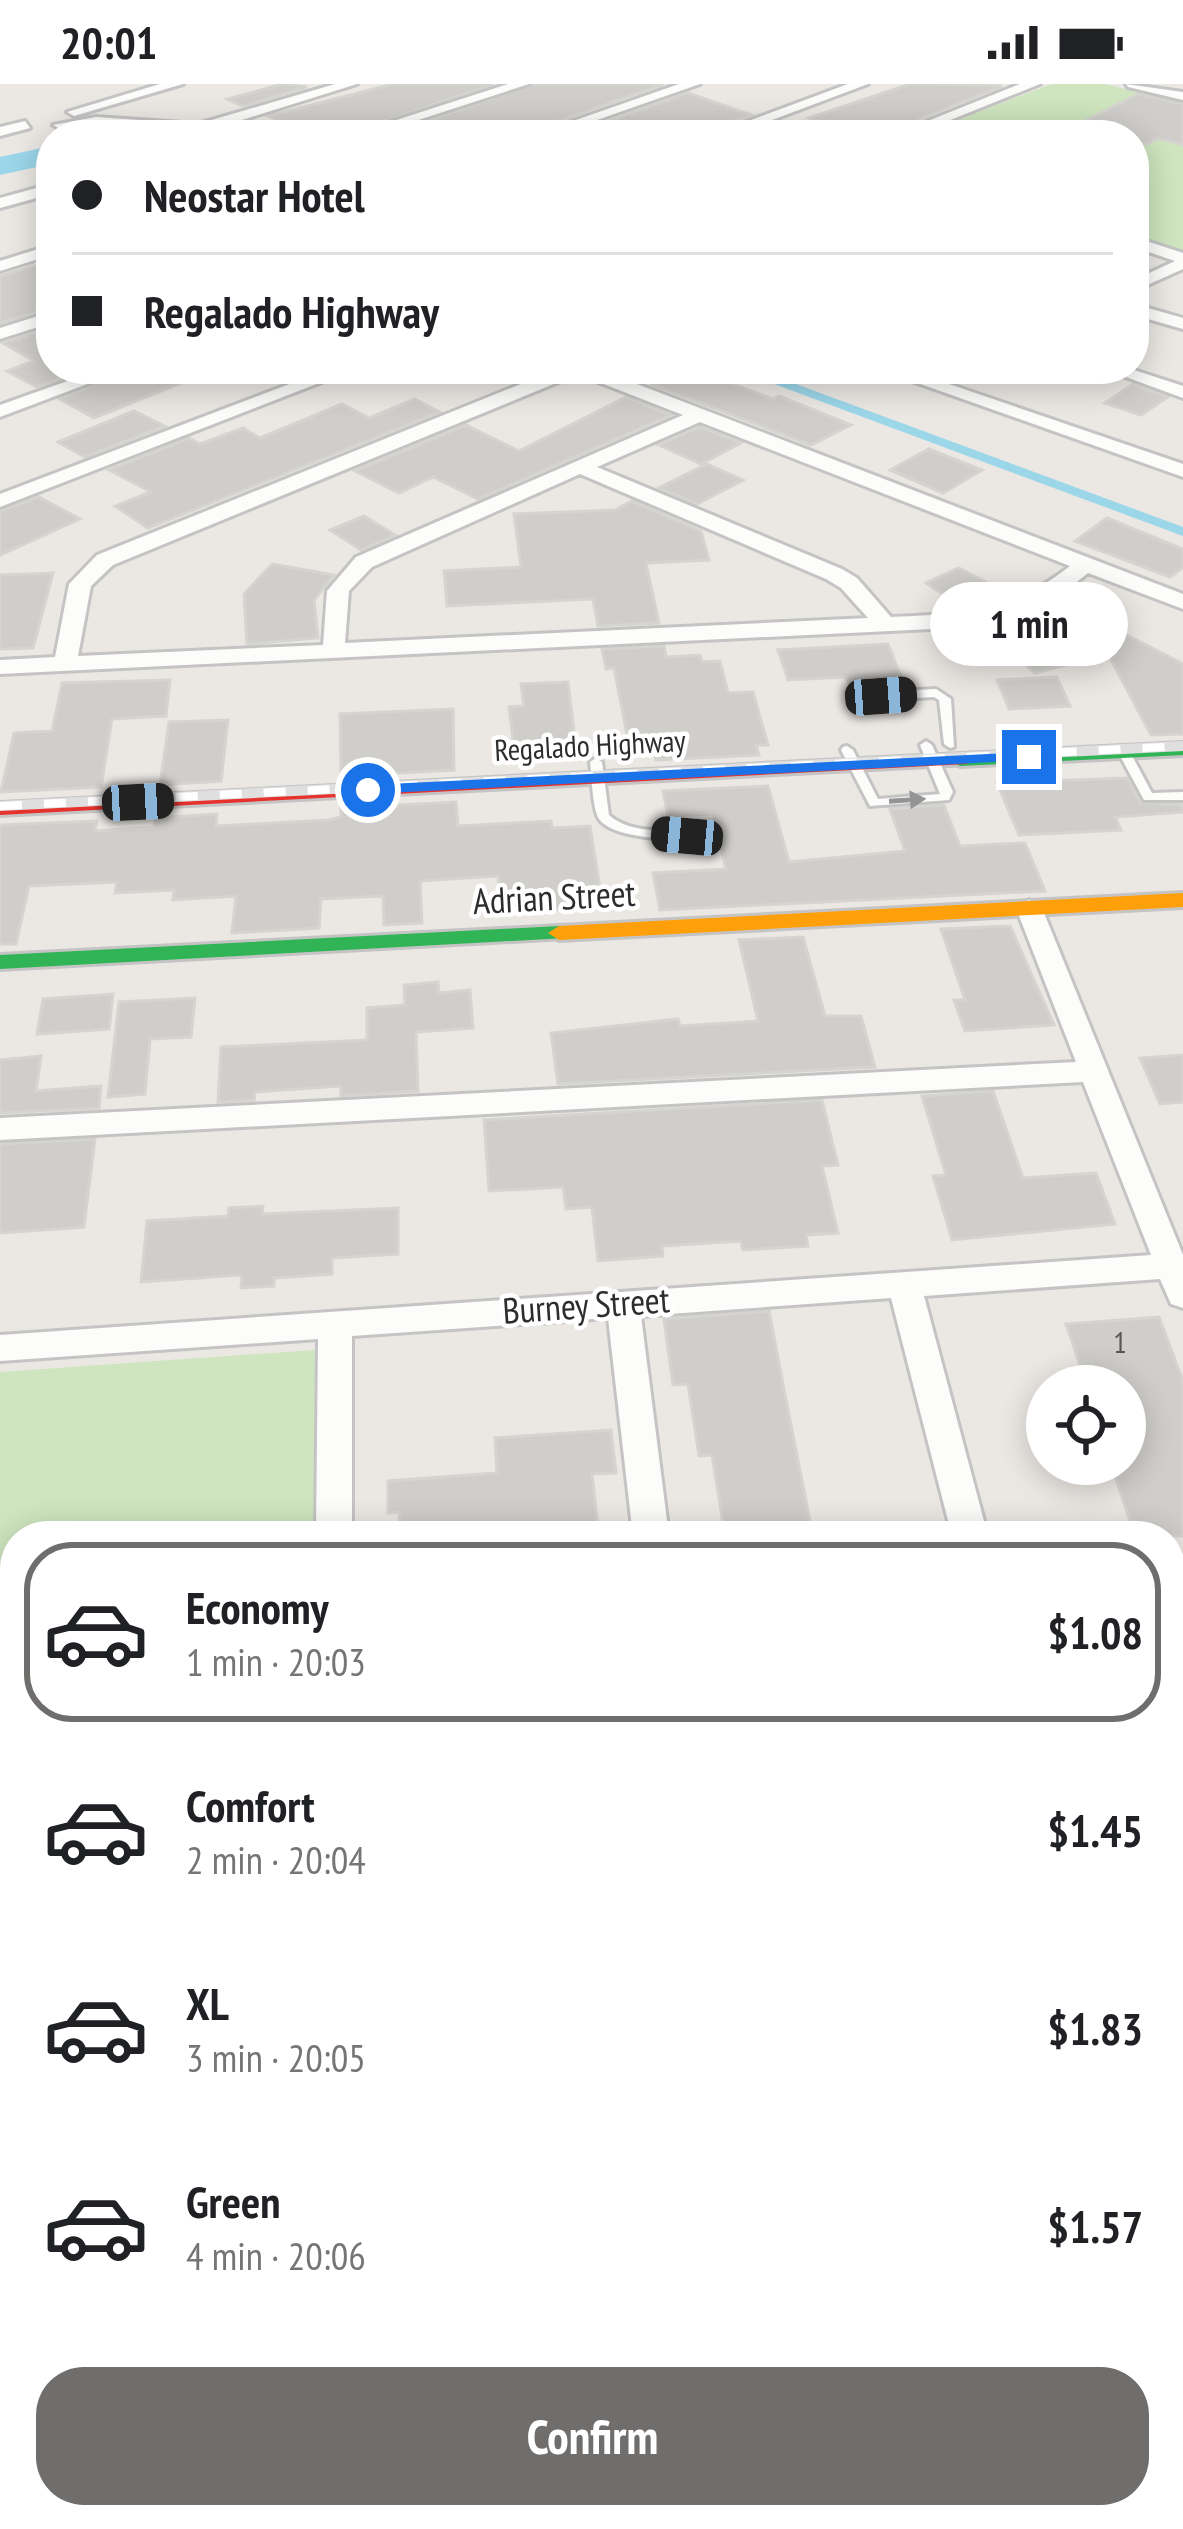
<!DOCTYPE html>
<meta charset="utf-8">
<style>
:root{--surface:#fff;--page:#f6f6f6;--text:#202124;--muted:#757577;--line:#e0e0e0;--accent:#706e6d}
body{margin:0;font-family:"PT Sans Narrow",sans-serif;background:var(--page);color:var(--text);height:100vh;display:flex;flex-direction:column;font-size:45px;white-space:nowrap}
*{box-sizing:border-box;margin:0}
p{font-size:39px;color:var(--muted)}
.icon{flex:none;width:66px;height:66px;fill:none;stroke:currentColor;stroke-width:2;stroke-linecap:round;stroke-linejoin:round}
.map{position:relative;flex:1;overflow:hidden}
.sheet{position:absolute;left:0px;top:1437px;width:1185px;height:1008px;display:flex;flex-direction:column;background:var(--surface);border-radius:48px 48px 0 0;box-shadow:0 6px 30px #0003}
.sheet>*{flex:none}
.top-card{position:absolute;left:36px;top:36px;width:1113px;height:264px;border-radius:48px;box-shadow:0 6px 30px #0003;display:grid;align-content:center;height:264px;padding:0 36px;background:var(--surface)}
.fabs{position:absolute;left:1026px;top:1281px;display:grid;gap:24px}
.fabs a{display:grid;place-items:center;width:120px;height:120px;border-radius:50%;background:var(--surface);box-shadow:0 6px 30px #0003;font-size:60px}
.end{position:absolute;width:54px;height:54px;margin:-27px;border:15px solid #1a73e8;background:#fff;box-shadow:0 0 0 6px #fff}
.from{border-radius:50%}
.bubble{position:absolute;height:84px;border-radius:42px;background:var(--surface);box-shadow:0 6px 30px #0003;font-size:39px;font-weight:600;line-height:84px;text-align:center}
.car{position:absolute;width:36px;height:72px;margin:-36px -18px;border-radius:15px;box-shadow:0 0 9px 3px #0007;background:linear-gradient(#222 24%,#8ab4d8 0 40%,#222 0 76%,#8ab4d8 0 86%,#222 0)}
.top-card b{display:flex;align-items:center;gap:42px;height:114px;font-size:45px}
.top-card b+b{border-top:3px solid var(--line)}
.top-card i{width:30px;height:30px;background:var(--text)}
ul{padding:21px 0 0;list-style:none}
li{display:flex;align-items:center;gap:36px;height:180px;margin:0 24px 18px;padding:0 12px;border:6px solid transparent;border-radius:48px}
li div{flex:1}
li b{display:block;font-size:45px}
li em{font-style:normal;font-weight:600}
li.on{border-color:var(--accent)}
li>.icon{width:108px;height:108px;stroke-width:1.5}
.cta{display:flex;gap:24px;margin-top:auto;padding:24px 36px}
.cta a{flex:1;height:138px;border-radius:48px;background:var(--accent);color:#fff;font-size:48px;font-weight:600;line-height:138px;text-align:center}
.status{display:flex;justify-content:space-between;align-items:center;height:84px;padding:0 60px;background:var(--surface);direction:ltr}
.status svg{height:33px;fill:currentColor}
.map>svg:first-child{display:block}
.green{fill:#cee5bf}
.water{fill:#9bd6e9}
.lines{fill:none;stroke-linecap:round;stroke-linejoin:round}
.river{fill:#9bd6e9;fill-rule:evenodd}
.building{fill:#d0cecb;stroke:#d6d4d0;stroke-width:3}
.lane-casing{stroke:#c5c4c4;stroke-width:6}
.street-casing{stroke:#c5c4c4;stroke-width:6}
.fast-casing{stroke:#c5c4c4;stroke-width:6}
.slow-casing{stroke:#c5c4c4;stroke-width:6}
.jam-casing{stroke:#c5c4c4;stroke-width:6}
.lane{fill:#fcfcfb;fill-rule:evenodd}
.street{fill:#fcfcfb;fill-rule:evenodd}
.fast{fill:#30b455;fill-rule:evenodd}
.slow{fill:#ff9f0a;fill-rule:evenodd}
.jam{fill:#e5322d;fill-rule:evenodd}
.rail-casing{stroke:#dfdfe0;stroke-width:10}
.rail{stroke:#fff;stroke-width:8;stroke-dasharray:22;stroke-linecap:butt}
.oneway{fill:#949494}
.route{fill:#1a73e8}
.labels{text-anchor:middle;stroke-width:9;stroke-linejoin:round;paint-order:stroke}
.far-street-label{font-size:30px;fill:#2d2d2d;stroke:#fff}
.number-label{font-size:30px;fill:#585756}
.street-label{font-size:36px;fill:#2d2d2d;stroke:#fff}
</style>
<div class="status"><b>20:01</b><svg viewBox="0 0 49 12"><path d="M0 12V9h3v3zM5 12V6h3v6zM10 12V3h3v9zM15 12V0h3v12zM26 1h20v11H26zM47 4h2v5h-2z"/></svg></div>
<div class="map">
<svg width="1183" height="2445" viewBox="0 0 1183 2445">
<rect width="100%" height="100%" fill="#ebe8e4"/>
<path class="green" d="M1052 0H1105L1183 19V168L1134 152V51H916Z
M315 1266 314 1452H15V2430H303V2445H0V1288Z"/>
<path class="water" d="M734 285H755L1183 443V452Z"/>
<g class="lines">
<path class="river" d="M51 62V80L0 91V73Z"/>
</g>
<path class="building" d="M283 0 307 3 243 22 227 15Z
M393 0H493L346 51H312L268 32Z
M533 0H664L518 51H387Z
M910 0 1002 2 879 51H859L809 34Z
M688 9 751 31 694 51H597L583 46Z
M1138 10 1183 20V61L1158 54 1147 60 1134 57V51H1110L1075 42Z
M51 177V224L0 239V192Z
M51 244V285H88L37 303 7 287 34 277 3 259Z
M131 285 208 288 94 334 60 315Z
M692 285 773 315 779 312 851 341 811 361 653 301Z
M1133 300 1168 313 1141 331 1105 319Z
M626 313 671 331 478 415 433 393 399 409 355 387 466 341 519 367Z
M415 315 440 328 148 444 115 422 151 408 109 386 189 354 200 360 243 344 260 354 342 320 369 334Z
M134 327 165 342 85 373 58 358Z
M700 343 741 359 701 380 659 361Z
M929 365 982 386 943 409 890 386Z
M707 380 743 396 697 420 659 404Z
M39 413 80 435 0 471V427Z
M632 417 701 447 709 476 646 479 659 539 598 542 593 515 447 522 444 487 521 483 514 430 615 426Z
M364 432 395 451 361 466 330 446Z
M1107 434 1183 465V483L1170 493 1075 457Z
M272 480 334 491 314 516 318 554 247 560 244 510Z
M959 484 1003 507 1009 512 962 523 926 499Z
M53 489 33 564 0 565V491Z
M1084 529 1183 580V650L1151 651 1108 570 1035 589 985 544 1030 530 1049 546Z
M888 560 903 597 849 600 846 593 788 596 778 566Z
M664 562 666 573 700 571 702 578 720 577 728 609 753 608 768 661H756L759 671 656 676 652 660 629 661 614 584 606 585 602 565Z
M1057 593 1070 622 1009 625 997 596Z
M170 596 166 632 112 635 101 703 1 708 14 649 52 647 62 599Z
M568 598 577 673 522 676 515 672 509 623 524 622 521 600Z
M453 625 454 686 341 692 340 630Z
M228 636 221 697 160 701 169 638Z
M1127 694 1140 718 1183 721V728L1115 733 1121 746 1019 751 997 699Z
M768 702 789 778 905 767 890 725 944 721 960 762 1025 759 1045 807 660 826 653 789 726 785 713 730 668 732 663 707Z
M456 718 458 742 551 737 552 744 590 742 603 823 502 829 498 792 420 797 422 839 384 841 383 812 321 815 319 844 232 849 236 812 173 816 174 806 115 809 117 798 29 802 16 860H0V741L97 737 95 747 154 743 155 734 217 730 216 742 329 736 341 733V724Z
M1010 842 1054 941 965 947 954 916H965L941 845Z
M803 853 825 932H861L875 983 558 1000 551 949 678 935 680 942 758 937 739 856Z
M438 898 439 909 470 906 473 944 416 948 418 1007 341 1012V1002L255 1008 254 1016 218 1018 221 963 367 956V924L405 921 404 901Z
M113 910 109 945 37 950 43 915Z
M195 914 191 953 150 955 145 1010 108 1013 119 918Z
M1183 971V1018L1160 1020 1140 974Z
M41 972 36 1007 101 1002 99 1024 0 1029V976Z
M993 1007 1023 1094 1096 1089 1115 1140 952 1156 933 1092 946 1091 922 1012Z
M822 1016 838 1081 822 1082 838 1149 806 1151 808 1162 743 1166 741 1157 662 1162 663 1172 598 1177 592 1123 566 1125 563 1103 489 1107 484 1036Z
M95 1055 84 1143 0 1149V1060Z
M263 1122 262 1130 398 1124V1170L332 1174V1190L274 1194V1202L241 1204 242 1191 141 1198 147 1137 228 1132 229 1124Z
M769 1227 787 1321 813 1452H725L712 1371 699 1372 688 1300 673 1301 664 1235Z
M1159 1233 1183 1297V1452H1135L1111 1380H1125V1302H1087L1066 1240Z
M611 1346 616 1389 592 1390 599 1452H400L399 1428 388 1429V1397L497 1389 495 1354Z"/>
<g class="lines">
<g class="lane-casing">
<path id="lane" d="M936 605 951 615 954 663 950 664 944 660 939 616 934 613 881 616 875 612 881 608Z
M926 657 932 661 953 708 949 716 870 722 841 666 843 663 847 662 853 666 878 715 940 710 920 661Z
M1124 664 1130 668 1152 709 1183 708V716H1144L1118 668Z
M596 674 602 678 609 731C629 749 661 746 687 748L693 752 692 755C670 756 612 754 599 735 592 724 592 692 590 678Z"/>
</g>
<g class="street-casing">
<path id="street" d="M160 0H183L74 32 67 28Z
M335 0H357L216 44 232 51 119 41 60 45 53 41 96 33 198 40Z
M508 0H529L372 51H350Z
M679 0H700L554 51H533Z
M848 0H868L732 51H711Z
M1020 0H1040L913 51H893Z
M1126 0 1183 8V16L1128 3Z
M25 37 30 44 0 52V43Z
M51 100V110L0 124V114Z
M1134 153 1183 169V185L1134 207V196L1175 177 1134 163Z
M51 161V171L0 187V177Z
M1134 220 1183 234V245L1134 231Z
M51 228V239L0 255V244Z
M101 285H127L0 333V321Z
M329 285H355L0 423V410Z
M558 285H598L1183 510V525L1088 489 1051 519 972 543 0 590V576L55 573 69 500 97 471ZM578 290 683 331 356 473 327 507 323 561 78 572 91 502 113 481ZM700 338 1070 482C1012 528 963 530 891 533L857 494 842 485 597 383ZM580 390 826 495 841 504 868 534 345 559 349 507 372 483Z
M878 285H905L1183 380V393Z
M1104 285H1131L1183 302V314Z
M1029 816 1042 824 1183 1171V1224L1171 1220 1160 1195 924 1212 988 1452H952L891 1214 641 1232 669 1452H633L608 1234 352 1252V1452H316L318 1255 0 1277V1251L1151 1171 1083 998 0 1056V1034L1076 978 1016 824Z
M1170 2189 1183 2194V2287L1170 2281Z
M299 2430H351V2445H299Z
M746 2430H798L800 2445H748Z"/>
</g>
<g class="fast-casing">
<path id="fast" d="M1183 659V671L960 682 950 676 960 670Z
M559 842 567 844V854L0 885V871Z"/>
</g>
<g class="slow-casing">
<path id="slow" d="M1183 809V823L559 856 548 849 559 842Z"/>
</g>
<g class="jam-casing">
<path id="jam" d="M960 670 970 676 967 680 0 731V719Z"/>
</g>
<use href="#lane" class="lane"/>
<use href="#street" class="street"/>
<use href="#fast" class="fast"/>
<use href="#slow" class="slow"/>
<use href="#jam" class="jam"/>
<g class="rail-casing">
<path id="rail" d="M0 722 1183 662"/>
</g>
<use href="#rail" class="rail"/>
</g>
<defs><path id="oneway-solid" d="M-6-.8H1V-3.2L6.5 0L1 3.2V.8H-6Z" transform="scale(3)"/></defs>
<use class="oneway" href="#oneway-solid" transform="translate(907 716) rotate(-4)"/>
<path class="route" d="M1029 668 1034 676 368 710 361 706 368 701Z"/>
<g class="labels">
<g class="far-street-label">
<text transform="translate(590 662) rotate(-3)" y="10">Regalado Highway</text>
</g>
<g class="number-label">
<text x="1120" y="1269">1</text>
</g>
<g class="street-label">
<text transform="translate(554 813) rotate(-3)" y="13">Adrian Street</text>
<text transform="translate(586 1221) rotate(-4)" y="13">Burney Street</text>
</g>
</g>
</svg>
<div class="fabs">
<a><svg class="icon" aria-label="locate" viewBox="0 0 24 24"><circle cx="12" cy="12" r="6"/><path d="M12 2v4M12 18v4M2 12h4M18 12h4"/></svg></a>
</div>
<i class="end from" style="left:368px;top:706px"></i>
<i class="end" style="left:1029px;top:673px"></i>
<div class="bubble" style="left:930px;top:498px;width:198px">1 min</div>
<i class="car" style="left:881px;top:612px;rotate:86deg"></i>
<i class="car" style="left:138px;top:718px;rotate:87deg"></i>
<i class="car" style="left:687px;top:752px;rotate:275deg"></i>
<div class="top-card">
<b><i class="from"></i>Neostar Hotel</b>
<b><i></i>Regalado Highway</b>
</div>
<section class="sheet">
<ul>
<li class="on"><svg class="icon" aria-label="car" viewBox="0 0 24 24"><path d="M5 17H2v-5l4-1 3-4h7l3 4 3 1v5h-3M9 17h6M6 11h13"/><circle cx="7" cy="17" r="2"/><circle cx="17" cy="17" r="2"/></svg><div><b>Economy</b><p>1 min · 20:03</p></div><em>$1.08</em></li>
<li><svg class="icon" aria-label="car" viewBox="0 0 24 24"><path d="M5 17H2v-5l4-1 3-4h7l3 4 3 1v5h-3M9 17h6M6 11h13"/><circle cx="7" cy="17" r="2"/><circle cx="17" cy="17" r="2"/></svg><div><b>Comfort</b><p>2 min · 20:04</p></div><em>$1.45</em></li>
<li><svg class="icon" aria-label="car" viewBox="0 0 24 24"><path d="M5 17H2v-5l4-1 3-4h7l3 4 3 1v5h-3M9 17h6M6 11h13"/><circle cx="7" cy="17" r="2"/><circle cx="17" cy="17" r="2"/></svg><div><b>XL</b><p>3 min · 20:05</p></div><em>$1.83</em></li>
<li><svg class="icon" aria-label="car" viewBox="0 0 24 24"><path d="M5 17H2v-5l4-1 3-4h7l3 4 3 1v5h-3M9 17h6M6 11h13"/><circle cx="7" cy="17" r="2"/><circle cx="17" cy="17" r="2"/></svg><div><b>Green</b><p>4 min · 20:06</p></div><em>$1.57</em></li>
</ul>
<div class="cta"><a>Confirm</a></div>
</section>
</div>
